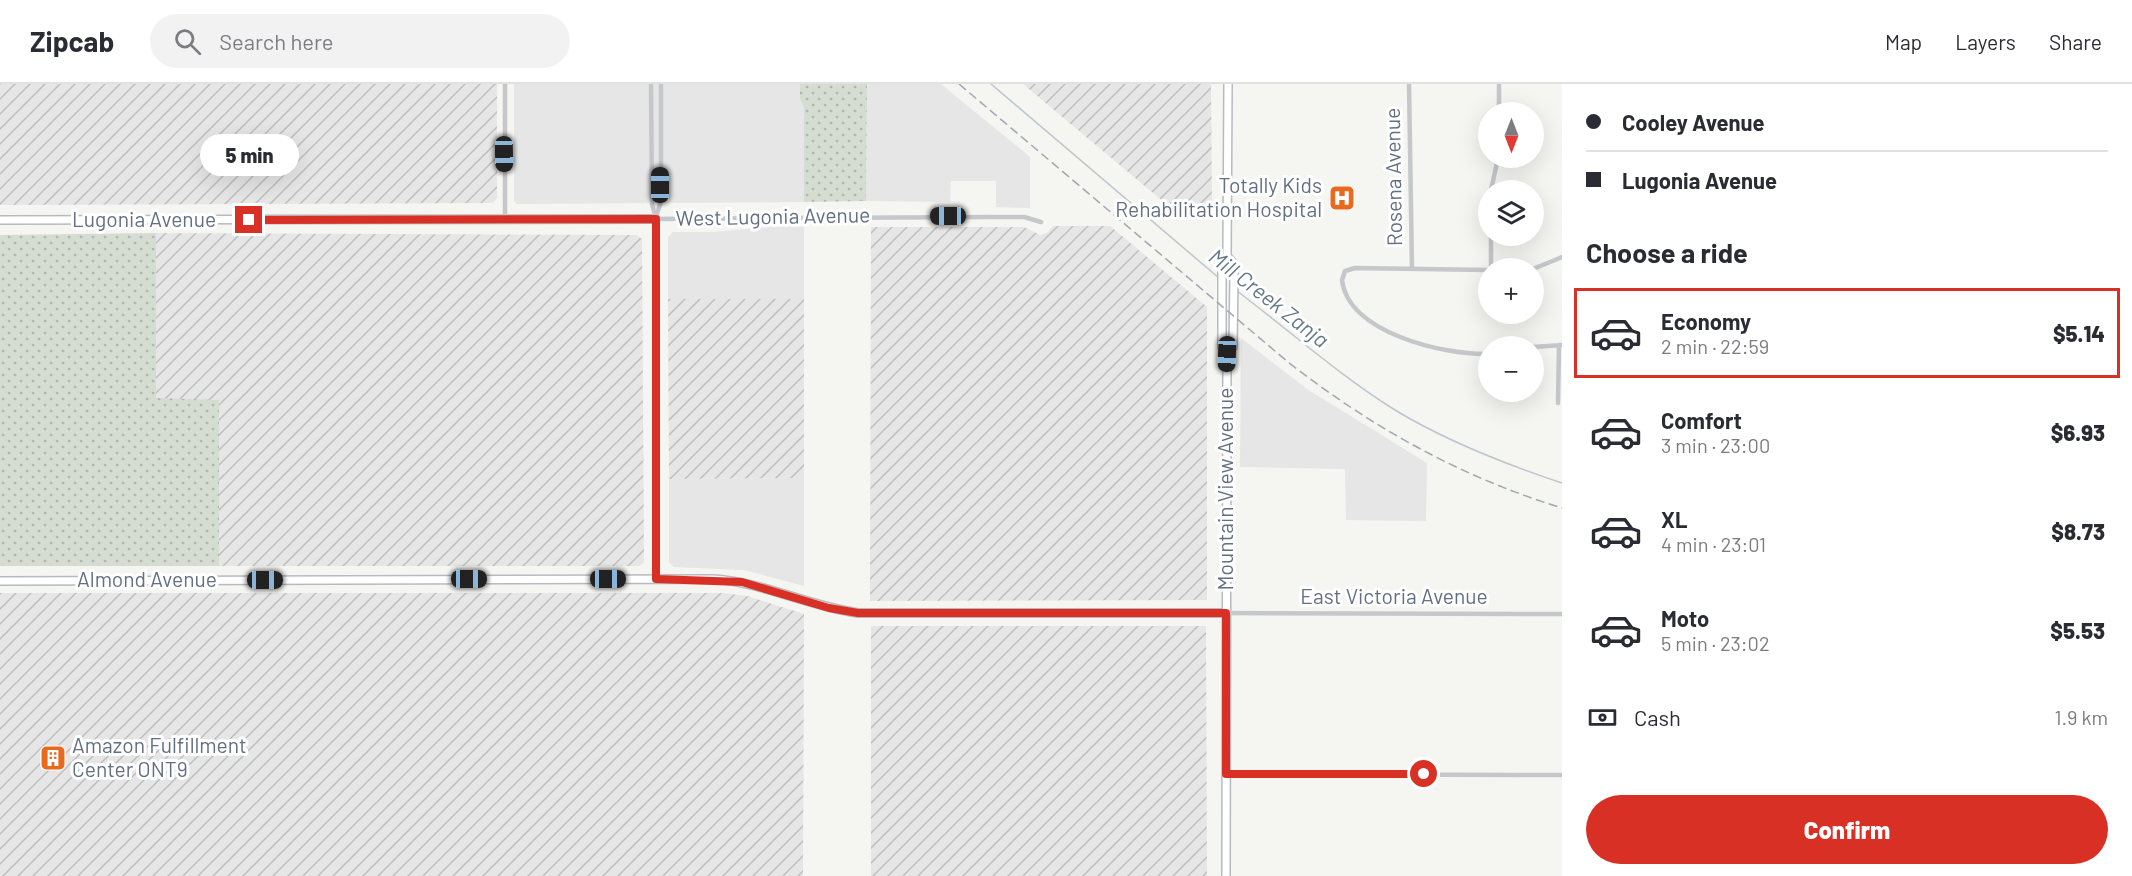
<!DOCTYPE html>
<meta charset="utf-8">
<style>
:root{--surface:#fff;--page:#f2f2f3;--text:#2b2b33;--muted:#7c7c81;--line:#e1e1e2;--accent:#d93025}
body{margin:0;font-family:Barlow,sans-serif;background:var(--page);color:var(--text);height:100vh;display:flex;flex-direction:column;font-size:22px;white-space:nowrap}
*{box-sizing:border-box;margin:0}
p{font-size:20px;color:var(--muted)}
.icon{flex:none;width:33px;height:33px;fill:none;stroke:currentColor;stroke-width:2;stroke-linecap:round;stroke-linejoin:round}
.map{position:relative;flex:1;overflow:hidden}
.drawer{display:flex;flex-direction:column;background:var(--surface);width:570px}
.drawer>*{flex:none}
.hud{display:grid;align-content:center;height:132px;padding:0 24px;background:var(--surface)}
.needle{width:39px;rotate:180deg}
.tools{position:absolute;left:1478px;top:18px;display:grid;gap:12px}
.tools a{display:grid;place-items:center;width:66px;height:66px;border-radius:50%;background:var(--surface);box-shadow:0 6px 24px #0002;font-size:30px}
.end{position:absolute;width:27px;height:27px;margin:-14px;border:8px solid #d93025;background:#fff;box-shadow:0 0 0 3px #fff}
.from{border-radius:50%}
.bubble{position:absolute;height:42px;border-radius:21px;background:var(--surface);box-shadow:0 6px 24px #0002;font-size:20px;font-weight:800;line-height:42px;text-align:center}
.car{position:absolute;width:18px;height:36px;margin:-18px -9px;border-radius:8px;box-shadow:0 0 4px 2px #0007;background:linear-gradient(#222 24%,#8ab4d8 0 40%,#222 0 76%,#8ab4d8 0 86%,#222 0)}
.hud b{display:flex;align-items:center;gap:21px;height:57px;font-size:22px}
.hud b+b{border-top:2px solid var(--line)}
.hud i{width:15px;height:15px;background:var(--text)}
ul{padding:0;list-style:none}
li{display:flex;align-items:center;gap:18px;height:90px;margin:0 12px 9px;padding:0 12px;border:3px solid transparent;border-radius:0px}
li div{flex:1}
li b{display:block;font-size:22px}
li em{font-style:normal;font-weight:800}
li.current{border-color:var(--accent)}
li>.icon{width:54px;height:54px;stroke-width:1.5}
h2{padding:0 24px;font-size:27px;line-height:72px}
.pay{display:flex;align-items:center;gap:15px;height:66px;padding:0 24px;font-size:22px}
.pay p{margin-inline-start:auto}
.cta{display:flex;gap:12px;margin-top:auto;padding:12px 24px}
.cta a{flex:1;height:69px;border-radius:36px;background:var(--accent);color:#fff;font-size:24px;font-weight:800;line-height:69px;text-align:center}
header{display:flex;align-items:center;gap:36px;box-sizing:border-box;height:84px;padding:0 30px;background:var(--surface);border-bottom:2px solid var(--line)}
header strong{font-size:28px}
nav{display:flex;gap:33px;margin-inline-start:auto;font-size:21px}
.search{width:420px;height:54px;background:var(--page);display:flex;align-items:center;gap:15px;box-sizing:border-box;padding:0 21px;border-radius:33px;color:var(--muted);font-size:22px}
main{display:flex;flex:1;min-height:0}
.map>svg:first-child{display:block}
.built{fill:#e5e6e5}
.industrial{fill:url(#industrial-furrows)}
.grass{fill:url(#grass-dots)}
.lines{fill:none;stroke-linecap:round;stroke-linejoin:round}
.stream{stroke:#bdc6cd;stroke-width:1.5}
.secondary-casing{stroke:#b7babf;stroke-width:10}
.street{stroke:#c5c7cb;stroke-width:4.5}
.secondary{stroke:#fff;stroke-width:7}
.rail{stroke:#a2a7ae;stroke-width:1.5;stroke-dasharray:9 4.5;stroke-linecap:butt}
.route{stroke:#d93025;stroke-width:8}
.labels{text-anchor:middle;stroke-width:6;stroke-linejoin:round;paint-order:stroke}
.street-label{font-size:21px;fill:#637083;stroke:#fff}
.poi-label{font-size:21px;fill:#637083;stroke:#fff;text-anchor:end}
.water-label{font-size:22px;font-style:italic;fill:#637987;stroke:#fff}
</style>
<header>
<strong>Zipcab</strong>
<div class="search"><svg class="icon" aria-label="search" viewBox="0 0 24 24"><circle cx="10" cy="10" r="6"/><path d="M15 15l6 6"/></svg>Search here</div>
<nav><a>Map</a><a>Layers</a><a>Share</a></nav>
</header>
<main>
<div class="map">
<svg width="1562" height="792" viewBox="0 0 1562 792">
<defs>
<pattern id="industrial-furrows" width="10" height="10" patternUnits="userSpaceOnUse" patternTransform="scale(1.5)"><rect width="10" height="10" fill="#e5e6e5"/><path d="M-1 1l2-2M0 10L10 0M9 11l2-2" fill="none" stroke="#bdbfbf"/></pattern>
<pattern id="grass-dots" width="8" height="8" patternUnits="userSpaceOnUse" patternTransform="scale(1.5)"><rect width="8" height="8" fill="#d5dcd2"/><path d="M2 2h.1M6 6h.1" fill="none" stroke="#b0b7b0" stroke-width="1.8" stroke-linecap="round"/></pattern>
</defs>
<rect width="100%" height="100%" fill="#f5f5f1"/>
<path class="built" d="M514 0H800V15L804 22V118L517 120 514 117Z
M867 0H941L1030 73V124L996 123V97H951L950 118 866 117Z
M777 142 804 143V215H668V153L673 148H713Z
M1241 254 1307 305 1427 379 1426 437 1346 436 1345 385 1240 383Z
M804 394V502L744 486 674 483 669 478V395Z"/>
<path class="industrial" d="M0 0H497V114L493 119 0 121Z
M1023 0H1211L1212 129H1177Z
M1053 142H1110L1207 223V516L870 517 871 143H1024L1040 151 1047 149Z
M156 149 636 151 642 155 644 478 640 482H219V317L156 315Z
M668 215H804V394L669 395Z
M0 509H723L747 512 804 530 803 792H0Z
M871 542H1206L1207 792H871Z"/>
<path class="grass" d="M800 0H867L866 117 804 118V23L800 15Z
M156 149V314L219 316V482H0V151Z"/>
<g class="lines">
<path class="stream" d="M991 0 1219 194
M1237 207C1290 247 1339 291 1395 326 1446 357 1505 380 1562 399"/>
<g class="secondary-casing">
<path id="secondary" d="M0 136 656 135
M1227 172 1234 180V190L1233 263 1227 270
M0 497 713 495C763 498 808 522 858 529H1226
M1226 792 1227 270 1222 263V180L1227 172 1228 0"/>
</g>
<path class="street" d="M505 0V135
M651 0 652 120 656 135V495
M1409 0 1412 185
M1499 28V0
M1491 106 1498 74
M656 132 661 118V0
M656 135 992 133H1024L1041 138
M1491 152V184
M1533 185 1562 173
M1488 186 1355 184 1345 187 1342 196C1348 249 1444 271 1488 270
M1533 263 1562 261
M1558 319 1559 261
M1226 529 1562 530
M1226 690 1562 691"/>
<use href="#secondary" class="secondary"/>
<path class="rail" d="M959 0 1288 278C1371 343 1461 393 1562 424"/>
</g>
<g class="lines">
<path class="route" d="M249 136 656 135V495L742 498 829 524 858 529H1226V690H1424"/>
</g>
<defs>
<g id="hospital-square" transform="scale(1.35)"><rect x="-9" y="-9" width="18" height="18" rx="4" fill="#e96a1e" stroke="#fff"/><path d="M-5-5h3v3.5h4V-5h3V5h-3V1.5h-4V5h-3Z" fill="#fff"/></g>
<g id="building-square" transform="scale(1.35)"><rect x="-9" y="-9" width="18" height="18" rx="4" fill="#e96a1e" stroke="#fff"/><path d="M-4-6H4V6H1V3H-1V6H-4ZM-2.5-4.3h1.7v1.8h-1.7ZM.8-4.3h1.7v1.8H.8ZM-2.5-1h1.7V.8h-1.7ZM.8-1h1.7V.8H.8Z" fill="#fff"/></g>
</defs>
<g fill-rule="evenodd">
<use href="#hospital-square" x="1342" y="114"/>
<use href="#building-square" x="53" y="674"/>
</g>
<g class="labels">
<g class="street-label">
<text transform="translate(1394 93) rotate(-91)" y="7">Rosena Avenue</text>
<text transform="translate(773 133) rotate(-1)" y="7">West Lugonia Avenue</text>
<text x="144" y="143">Lugonia Avenue</text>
<text transform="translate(1226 405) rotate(-90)" y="7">Mountain View Avenue</text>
<text x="147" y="503">Almond Avenue</text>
<text x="1394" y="520">East Victoria Avenue</text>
</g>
<g class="poi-label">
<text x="1322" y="109">Totally Kids<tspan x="1322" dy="24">Rehabilitation Hospital</tspan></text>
<text x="72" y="669" text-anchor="start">Amazon Fulfillment<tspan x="72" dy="24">Center ONT9</tspan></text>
</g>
<g class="water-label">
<text transform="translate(1269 214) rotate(38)" y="8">Mill Creek Zanja</text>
</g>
</g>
</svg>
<div class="tools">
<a><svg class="needle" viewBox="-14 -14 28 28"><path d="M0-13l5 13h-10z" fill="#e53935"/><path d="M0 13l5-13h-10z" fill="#7c7c81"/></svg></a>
<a><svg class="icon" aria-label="layers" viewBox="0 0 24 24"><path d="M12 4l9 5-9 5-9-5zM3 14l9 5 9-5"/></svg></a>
<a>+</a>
<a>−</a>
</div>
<i class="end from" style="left:1424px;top:690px"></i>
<i class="end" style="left:249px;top:136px"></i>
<div class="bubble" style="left:200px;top:50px;width:99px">5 min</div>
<i class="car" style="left:504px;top:70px;rotate:179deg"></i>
<i class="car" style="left:660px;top:101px;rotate:0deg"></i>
<i class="car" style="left:948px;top:132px;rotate:270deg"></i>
<i class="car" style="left:1227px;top:270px;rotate:182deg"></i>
<i class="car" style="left:469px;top:495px;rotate:90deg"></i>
<i class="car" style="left:608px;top:495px;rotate:90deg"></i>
<i class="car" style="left:265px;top:496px;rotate:90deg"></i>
</div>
<section class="drawer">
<div class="hud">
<b><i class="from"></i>Cooley Avenue</b>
<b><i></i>Lugonia Avenue</b>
</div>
<h2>Choose a ride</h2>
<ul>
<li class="current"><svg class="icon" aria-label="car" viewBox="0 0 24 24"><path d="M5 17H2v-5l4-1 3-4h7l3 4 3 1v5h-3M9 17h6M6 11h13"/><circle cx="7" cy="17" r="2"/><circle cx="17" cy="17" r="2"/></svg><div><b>Economy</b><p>2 min · 22:59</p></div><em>$5.14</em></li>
<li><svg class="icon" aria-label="car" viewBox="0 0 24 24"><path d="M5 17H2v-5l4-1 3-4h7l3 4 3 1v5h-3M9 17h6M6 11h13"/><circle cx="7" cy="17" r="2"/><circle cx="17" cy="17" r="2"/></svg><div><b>Comfort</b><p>3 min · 23:00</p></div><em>$6.93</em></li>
<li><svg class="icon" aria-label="car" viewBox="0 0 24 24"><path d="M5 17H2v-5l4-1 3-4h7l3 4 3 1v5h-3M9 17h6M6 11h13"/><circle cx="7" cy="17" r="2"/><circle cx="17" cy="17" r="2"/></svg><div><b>XL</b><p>4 min · 23:01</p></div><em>$8.73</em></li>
<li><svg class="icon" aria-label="car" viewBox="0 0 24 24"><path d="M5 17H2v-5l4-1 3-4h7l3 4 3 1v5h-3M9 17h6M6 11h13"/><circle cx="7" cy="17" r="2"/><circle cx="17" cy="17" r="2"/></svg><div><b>Moto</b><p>5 min · 23:02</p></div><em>$5.53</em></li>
</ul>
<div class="pay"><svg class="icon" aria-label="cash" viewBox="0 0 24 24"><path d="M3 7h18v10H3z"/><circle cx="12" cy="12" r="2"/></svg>Cash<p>1.9 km</p></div>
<div class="cta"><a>Confirm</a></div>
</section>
</main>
